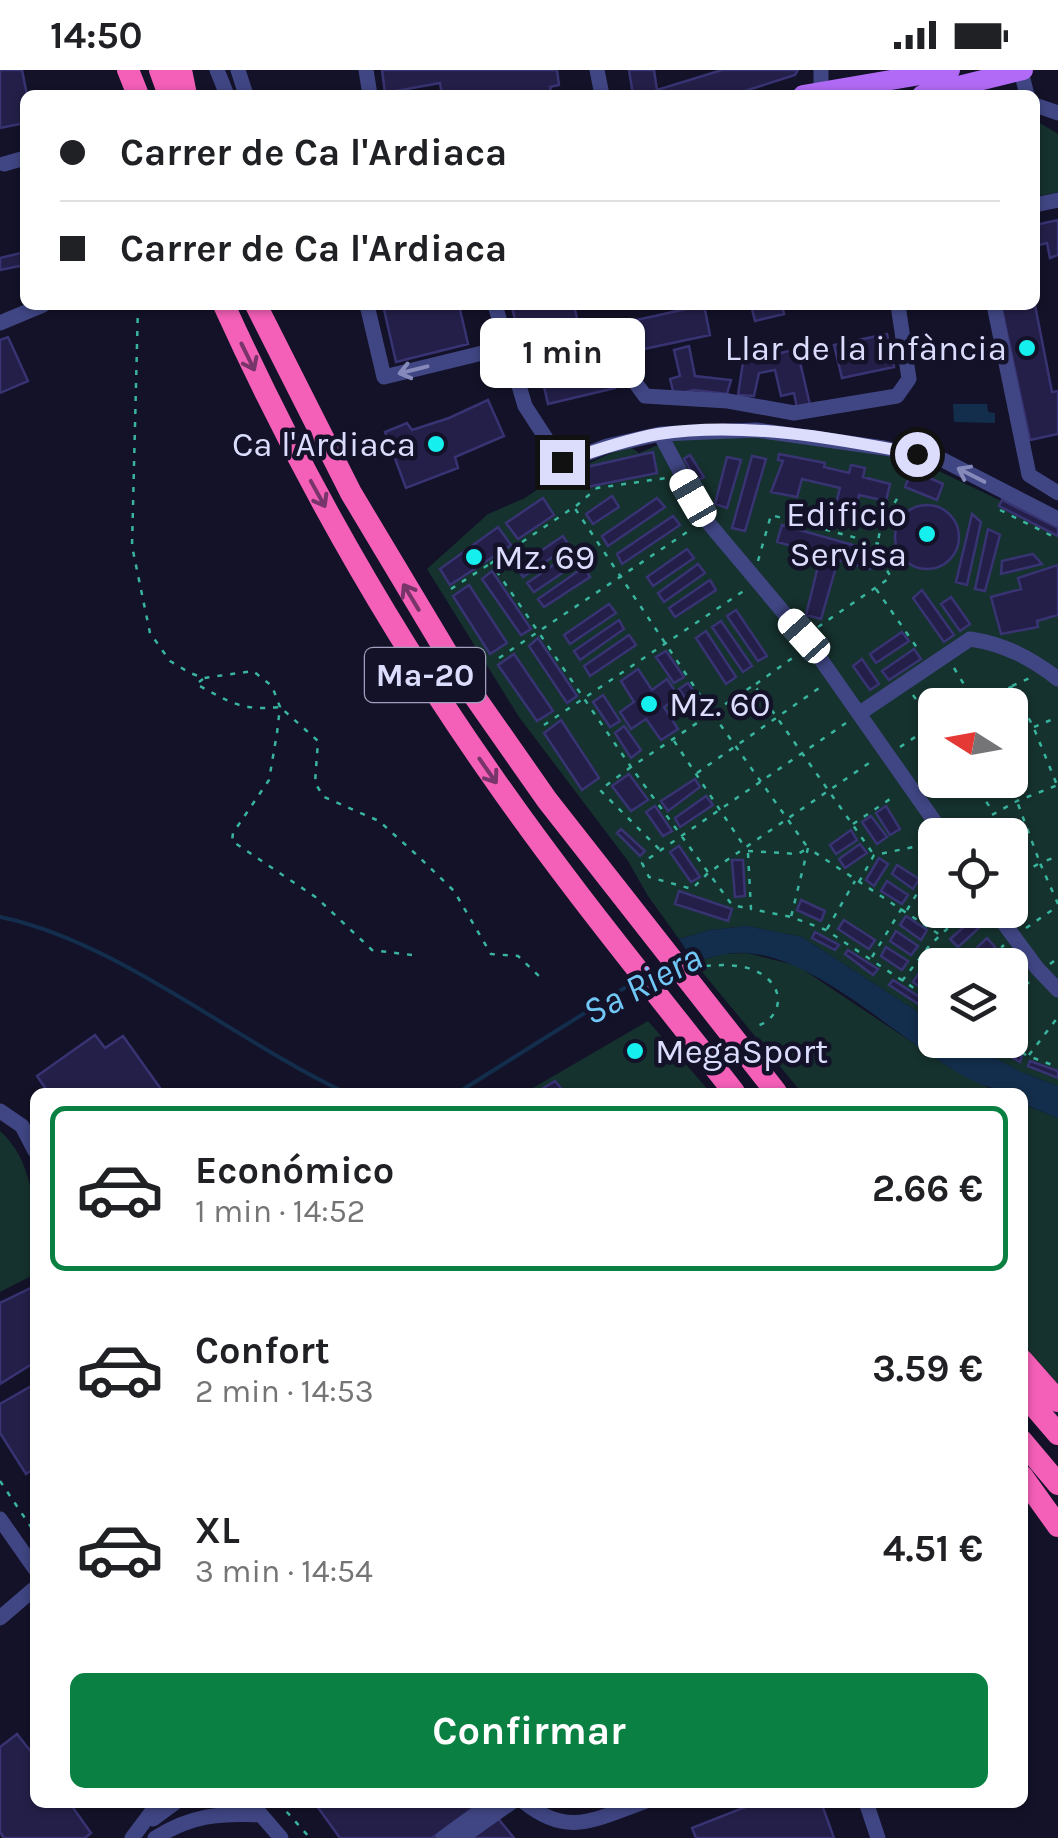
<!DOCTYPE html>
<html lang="es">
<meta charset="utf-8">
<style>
:root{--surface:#fff;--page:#f6f6f6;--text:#202124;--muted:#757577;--line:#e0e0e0;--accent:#0b8043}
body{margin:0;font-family:Karla,sans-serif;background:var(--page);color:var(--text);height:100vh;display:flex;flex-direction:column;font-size:38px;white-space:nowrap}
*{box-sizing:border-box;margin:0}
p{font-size:32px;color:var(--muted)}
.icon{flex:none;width:55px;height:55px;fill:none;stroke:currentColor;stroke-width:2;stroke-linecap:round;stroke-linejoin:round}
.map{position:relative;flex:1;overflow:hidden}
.drawer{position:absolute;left:30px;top:1018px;width:998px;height:720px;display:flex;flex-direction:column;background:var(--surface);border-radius:15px;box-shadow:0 2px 8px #0004}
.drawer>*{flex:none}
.guide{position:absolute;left:20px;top:20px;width:1020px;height:220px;border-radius:15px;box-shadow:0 2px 8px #0004;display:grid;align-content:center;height:220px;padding:0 40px;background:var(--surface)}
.needle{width:65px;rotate:281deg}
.tools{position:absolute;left:918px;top:618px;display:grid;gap:20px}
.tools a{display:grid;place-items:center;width:110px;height:110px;border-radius:15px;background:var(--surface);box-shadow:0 2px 8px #0004;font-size:50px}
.end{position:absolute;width:45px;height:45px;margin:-22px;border:12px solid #dcdcfd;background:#111;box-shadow:0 0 0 5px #111}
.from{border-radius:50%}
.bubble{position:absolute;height:70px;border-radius:15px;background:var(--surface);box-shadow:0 2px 8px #0004;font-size:32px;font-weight:700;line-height:70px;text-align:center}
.car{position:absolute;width:30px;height:60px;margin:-30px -15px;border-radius:12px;box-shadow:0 0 8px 2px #0007;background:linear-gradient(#fff 24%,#345 0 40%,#fff 0 76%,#345 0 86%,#fff 0)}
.guide b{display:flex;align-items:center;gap:35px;height:95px;font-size:38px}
.guide b+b{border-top:2px solid var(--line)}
.guide i{width:25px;height:25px;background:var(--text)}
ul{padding:18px 0 0;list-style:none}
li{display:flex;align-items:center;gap:30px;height:165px;margin:0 20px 15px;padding:0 20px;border:5px solid transparent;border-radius:15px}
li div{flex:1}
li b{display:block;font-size:38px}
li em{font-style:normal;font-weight:700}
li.on{border-color:var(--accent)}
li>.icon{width:90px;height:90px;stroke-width:1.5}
.cta{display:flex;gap:20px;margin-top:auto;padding:20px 40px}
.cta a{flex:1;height:115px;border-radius:15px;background:var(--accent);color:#fff;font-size:40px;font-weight:700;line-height:115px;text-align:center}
.status{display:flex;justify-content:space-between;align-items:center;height:70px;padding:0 50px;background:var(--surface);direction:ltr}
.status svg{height:28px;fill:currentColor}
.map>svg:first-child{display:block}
.green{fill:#16322e;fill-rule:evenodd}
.water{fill:#132e4c}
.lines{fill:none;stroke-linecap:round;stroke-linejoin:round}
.stream{stroke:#132e4c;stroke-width:4}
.building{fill:#231f48;stroke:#383372;stroke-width:2.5}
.path{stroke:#39b49e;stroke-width:2.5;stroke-dasharray:5 8;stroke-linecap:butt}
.minor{stroke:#404684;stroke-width:15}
.major{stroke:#b16af5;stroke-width:20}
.highway{stroke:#f45fb8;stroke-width:22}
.oneway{stroke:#783569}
.oneway2{stroke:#868aba}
.route{stroke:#dcdcfd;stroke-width:12}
.poi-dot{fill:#15efed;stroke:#131228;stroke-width:4}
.labels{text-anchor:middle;stroke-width:9;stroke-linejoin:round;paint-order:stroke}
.shield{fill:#131228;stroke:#a09fbd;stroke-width:2.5}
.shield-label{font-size:32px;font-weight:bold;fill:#dcdcfd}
.poi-label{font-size:35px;fill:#dcdcfd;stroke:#131228;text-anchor:end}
.water-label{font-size:38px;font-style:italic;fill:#71c7f6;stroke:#131228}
</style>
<div class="status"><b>14:50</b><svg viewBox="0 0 49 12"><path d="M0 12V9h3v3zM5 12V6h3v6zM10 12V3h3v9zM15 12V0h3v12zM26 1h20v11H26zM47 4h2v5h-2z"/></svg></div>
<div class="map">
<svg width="1058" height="1768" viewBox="0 0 1058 1768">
<rect width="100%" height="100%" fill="#131228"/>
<path class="green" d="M1035 50 1058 64V122L1035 127Z
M755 366 817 373 922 393 1058 458V1016L1021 1002 962 970H1010V895H935V953L802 867 747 856 710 860 679 869 648 826 628 791 519 647 427 499 488 444 525 428 567 399 571 402 628 375 639 383 670 370ZM935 635H1010V710H935ZM935 765H1010V840H935Z
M747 883 798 896 949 997 997 1022H801L694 892 723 884Z
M648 951 710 1022H526Z
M1022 1034 1058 1048V1314L1023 1274Z
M0 1061C39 1095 35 1157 35 1204L0 1222Z"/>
<path class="water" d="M953 334H987L988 342 995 343V353L954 352Z
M747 856 802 867 935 953V970H962L1021 1002 1058 1016V1048L1023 1034 1022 1022C986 1022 962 1006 932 986 880 952 809 887 747 883 728 882 712 887 694 892L679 869 710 860Z"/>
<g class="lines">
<path class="stream" d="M0 847C117 871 234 970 344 1022
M459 1022 634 912"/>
</g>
<path class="building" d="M0 0H22L27 25 25 53 0 58Z
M382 0H557L559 15 550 17 552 25H442L440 13 385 23Z
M629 0H654L657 20 722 0H798L795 5 732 25H633Z
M1058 150V185L1050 188 1047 173 1035 176V155Z
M25 182V195L0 200V188Z
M383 235H459L468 274 396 292Z
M522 235H574L578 253 519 267 512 237Z
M704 235 710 265 611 286 605 257Z
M751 235H782L784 244 755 251Z
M1001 235H1035L1052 322 1058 321V364L1030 370Z
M887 264 894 297 842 308 834 275Z
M8 267 28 311 0 323V270Z
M689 276 695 306 731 310 727 324 694 320 674 325 670 309 680 306 674 280Z
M797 279 810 335 797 338 794 323 781 326 775 300 759 303 754 326 738 325 743 292Z
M607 284 615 318 548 334 540 299Z
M488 330 504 366 455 387 458 398 406 418 385 362 407 353 412 360 449 348Z
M653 382 657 403 587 417 582 398Z
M779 384 825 393 824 397 849 403 851 395 865 398 863 407 890 414 886 431 859 425 852 454 832 449 840 418 802 409 797 427 771 422 783 391 778 390Z
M690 385 704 407 697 411 684 389Z
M752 386 766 389 745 461 732 458Z
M727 387 741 390 727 438 715 434Z
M912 400 943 414 937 430 905 417Z
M612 426 619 437 593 454 586 444Z
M543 428 554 445 518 469 506 453Z
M657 428 665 437 608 476 602 466Z
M1002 430 1058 458V466L999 436Z
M895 467a32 32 0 1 1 64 0a32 32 0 1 1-64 0Z
M972 444 981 452 967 515 956 512Z
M673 446 680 455 622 494 617 484Z
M782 455 874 481 870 499 838 490 821 549 806 545 821 484 777 472Z
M498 457 511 475 450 515 440 499Z
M988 459 1000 465 985 521 975 519Z
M563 466 569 476 523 507 517 497Z
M687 479 694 488 653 516 647 507Z
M574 481 580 491 534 522 527 513Z
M1033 484 1042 494 1001 504 1002 491Z
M698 494 705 503 664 532 658 523Z
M1058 495V545L1037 551 1038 557 1001 564 991 527 1021 519 1018 508Z
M584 497 590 507 544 537 538 529Z
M492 501 531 559 521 565 482 509Z
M710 510 716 520 675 547 669 538Z
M469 515 507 573 490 584 453 526Z
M922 520 954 565 944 572 913 528Z
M951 527 970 554 960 561 941 534Z
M609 534 616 543 570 574 564 565Z
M736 540 767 586 758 591 727 546Z
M619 550 624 559 580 590 574 581Z
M721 551 752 596 743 602 712 557Z
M706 561 736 607 726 614 696 568Z
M902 562 909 571 876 593 870 584Z
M629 565 636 575 590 606 584 596Z
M538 568 577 626 567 633 529 576Z
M914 579 921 589 889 610 882 601Z
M666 581 684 607 674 613 656 587Z
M514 584 553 641 537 651 498 595Z
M862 589 879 614 870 620 853 596Z
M638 599 652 620 667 609 679 627 664 637 678 659 661 670 646 649 631 659 620 642 634 632 621 611Z
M688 613 704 637 695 643 679 619Z
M603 625 620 651 610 657 593 632Z
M561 650 599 708 582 720 544 663Z
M624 656 641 680 631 688 615 663Z
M629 704 648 730 631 741 612 716Z
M695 709 700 717 668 741 661 731Z
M706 726 713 735 680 757 675 748Z
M655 736 672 761 663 766 646 742Z
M886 736 900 759 890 765 876 743Z
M871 746 887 767 877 774 862 752Z
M621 759 645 781 640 786 617 763Z
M851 760 857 770 836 784 830 775Z
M860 774 867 783 845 798 839 789Z
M679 776 700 807 691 812 670 782Z
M879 788 888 794 874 816 866 810Z
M732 790H743L745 826 735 827Z
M897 795 919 809 913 819 892 804Z
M887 811 908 825 902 834 881 821Z
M679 821 732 839 728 851 675 834Z
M801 830 825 841 821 851 797 840Z
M906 846 927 860 921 870 900 855Z
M844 850 875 870 869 879 838 859Z
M972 850 979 858 958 877 950 869Z
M896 861 918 876 911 885 890 871Z
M815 862 839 875 835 880 812 868Z
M987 868 995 877 974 895 967 887Z
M886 877 908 891 902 900 881 886Z
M848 880 878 899 873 905 845 884Z
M919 903 935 914V928L913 912Z
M893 910 929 933 926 939 889 915Z
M95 965 105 978 123 966 163 1022H48L37 1006Z
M980 970H992L1022 986 1020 992Z
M1030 991 1058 1001V1008L1028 996Z
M555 1011 564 1022H537Z
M35 1216V1292L0 1314V1233Z
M35 1314V1398L26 1404 0 1363V1334Z
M17 1664 35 1687V1732H69L91 1763 85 1768H4L0 1762V1677Z
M314 1732H475L477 1735 432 1768H340Z
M758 1732H821L834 1768H696L692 1758Z
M496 1746 514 1768H466Z"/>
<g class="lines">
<path class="path" d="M138 235 132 476 150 563 170 591 190 603 204 608 253 601 272 616 280 637 277 663 269 710 233 763 232 771 317 828 372 880 412 885
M576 436 597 418 666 408
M1000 440 1058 469
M758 491 771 445 879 474
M451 519 491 493
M876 519 920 582
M818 557 891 507C867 469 881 457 901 422
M499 588 693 458
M954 598 976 634
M203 609 196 614C230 632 240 641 280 637L318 671 315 713 324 727 379 751 418 786 454 821 491 884 518 886 541 908
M756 614 798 584
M1012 616 1032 607
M913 625 935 657
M973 635 1011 617 1033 656 1057 715
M846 653 642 793 649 807 692 819 708 803 875 689
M544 655 745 520
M1010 667 1058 647
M674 671 744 776
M900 677 935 654
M697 703 822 616
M972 710 993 742
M1009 710 1040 793 1010 810
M925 711 935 705
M853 754 896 725
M958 764 1017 731 1058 715
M659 779 600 720 631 697 732 835 751 839
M748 781 798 784 808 778 712 643 574 437 491 493 631 697C672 670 713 642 754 615L874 785
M748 783 751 839 791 847
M859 812 874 785 934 773
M1058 834 1040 793 1058 786
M907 840 935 794
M1026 858 1058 836
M827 859 855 811
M872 887 902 838
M1050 894 1058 888
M982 895 1004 875
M706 896C726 894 752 894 768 909 787 927 777 952 753 957
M902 911 929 876 967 840
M935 932 826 860 791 847 808 778 940 865
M1010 933 1029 912
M999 970 1028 986 1058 997
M1029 985 1058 947
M0 1411 35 1463
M278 1732 310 1768"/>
<path class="minor" d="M217 0 227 25
M238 0 246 25
M366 0 370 25
M597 0 602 25
M821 0V25
M1021 1 1027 25
M1035 35 1058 43
M4 94 25 88
M1035 135 1058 130
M367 235 384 307 507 277
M495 235 525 336 562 393 607 376 660 364 756 360 884 378 943 390 1058 449
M994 235 1029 405 1058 423
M0 253 43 235
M637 315 645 326 728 331 794 343 897 326 909 309 898 235
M660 364 706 450 810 574 944 765
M860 643 970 569C1004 574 1031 588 1058 609
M994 840 1037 898 1058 920
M0 1041 22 1056 35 1081
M0 1449 35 1499
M0 1548 35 1518
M250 1732 281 1768
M524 1732C568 1768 595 1749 644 1732
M866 1732 878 1768
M153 1749 176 1732
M132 1768 159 1732
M155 1768C192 1745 219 1743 261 1745
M443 1768 493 1732
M461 1768 512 1732"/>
<path class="major" d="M803 25 950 0
M922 25 1023 0"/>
<path class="highway" d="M128 0 138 25
M160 0 169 25
M181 0 186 25
M224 235C298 398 387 556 490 703 566 813 652 917 734 1022
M256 235 351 423 463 610 547 730 776 1022
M1022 1290 1058 1331
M1022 1322 1058 1364
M1022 1371 1058 1414
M1022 1406 1058 1456"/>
</g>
<defs><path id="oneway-shaft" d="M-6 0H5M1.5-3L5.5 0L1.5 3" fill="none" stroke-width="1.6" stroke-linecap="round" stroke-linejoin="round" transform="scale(2.5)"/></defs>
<g class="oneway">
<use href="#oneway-shaft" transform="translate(248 287) rotate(64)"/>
<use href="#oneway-shaft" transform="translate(318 424) rotate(61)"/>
<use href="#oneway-shaft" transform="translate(411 527) rotate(-121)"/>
<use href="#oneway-shaft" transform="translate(488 701) rotate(55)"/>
</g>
<g class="oneway2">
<use href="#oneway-shaft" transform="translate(413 300) rotate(166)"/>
<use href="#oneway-shaft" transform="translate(971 405) rotate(-153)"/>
</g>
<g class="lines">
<path class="route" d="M562 392C593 381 625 370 658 364 743 351 834 368 917 384"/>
</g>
<g class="poi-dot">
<circle cx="1027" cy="278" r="10"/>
<circle cx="436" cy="374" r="10"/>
<circle cx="927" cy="464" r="10"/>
<circle cx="474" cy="487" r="10"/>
<circle cx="649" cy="634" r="10"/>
<circle cx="635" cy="981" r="10"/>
</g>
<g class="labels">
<rect class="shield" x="365" y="578" width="120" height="54" rx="8"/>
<g class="shield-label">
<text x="425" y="616">Ma-20</text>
</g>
<g class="poi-label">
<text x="1007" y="290">Llar de la infància</text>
<text x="416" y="386">Ca l'Ardiaca</text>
<text x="907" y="456">Edificio<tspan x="907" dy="40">Servisa</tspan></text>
<text x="494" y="499" text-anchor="start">Mz. 69</text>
<text x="669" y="646" text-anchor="start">Mz. 60</text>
<text x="655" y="993" text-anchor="start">MegaSport</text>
</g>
<g class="water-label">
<text transform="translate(642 914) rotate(-28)" y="13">Sa Riera</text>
</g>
</g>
</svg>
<div class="tools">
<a><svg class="needle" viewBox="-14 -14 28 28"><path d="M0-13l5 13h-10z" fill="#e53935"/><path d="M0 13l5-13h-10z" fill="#757577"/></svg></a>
<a><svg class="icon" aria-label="locate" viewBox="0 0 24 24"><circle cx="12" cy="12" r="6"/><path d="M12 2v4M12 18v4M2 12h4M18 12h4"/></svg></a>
<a><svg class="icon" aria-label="layers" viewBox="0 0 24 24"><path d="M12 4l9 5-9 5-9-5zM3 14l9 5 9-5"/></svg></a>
</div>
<i class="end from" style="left:917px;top:384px"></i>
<i class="end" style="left:562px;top:392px"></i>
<div class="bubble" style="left:480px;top:248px;width:165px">1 min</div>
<i class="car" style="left:693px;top:428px;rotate:330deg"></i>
<i class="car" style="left:804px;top:566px;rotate:318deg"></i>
<div class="guide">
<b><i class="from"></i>Carrer de Ca l'Ardiaca</b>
<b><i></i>Carrer de Ca l'Ardiaca</b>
</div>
<section class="drawer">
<ul>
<li class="on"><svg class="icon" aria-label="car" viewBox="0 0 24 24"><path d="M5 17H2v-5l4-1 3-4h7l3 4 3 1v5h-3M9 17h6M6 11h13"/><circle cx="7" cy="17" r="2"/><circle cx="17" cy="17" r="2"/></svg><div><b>Económico</b><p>1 min · 14:52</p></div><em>2.66 €</em></li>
<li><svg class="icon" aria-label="car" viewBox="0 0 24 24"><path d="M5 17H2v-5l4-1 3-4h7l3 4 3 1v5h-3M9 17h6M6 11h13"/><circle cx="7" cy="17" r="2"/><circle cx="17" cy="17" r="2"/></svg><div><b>Confort</b><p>2 min · 14:53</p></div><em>3.59 €</em></li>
<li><svg class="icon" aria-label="car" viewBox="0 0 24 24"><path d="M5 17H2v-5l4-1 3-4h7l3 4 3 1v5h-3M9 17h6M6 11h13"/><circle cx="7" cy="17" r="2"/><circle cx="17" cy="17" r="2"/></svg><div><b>XL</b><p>3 min · 14:54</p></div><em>4.51 €</em></li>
</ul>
<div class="cta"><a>Confirmar</a></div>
</section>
</div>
